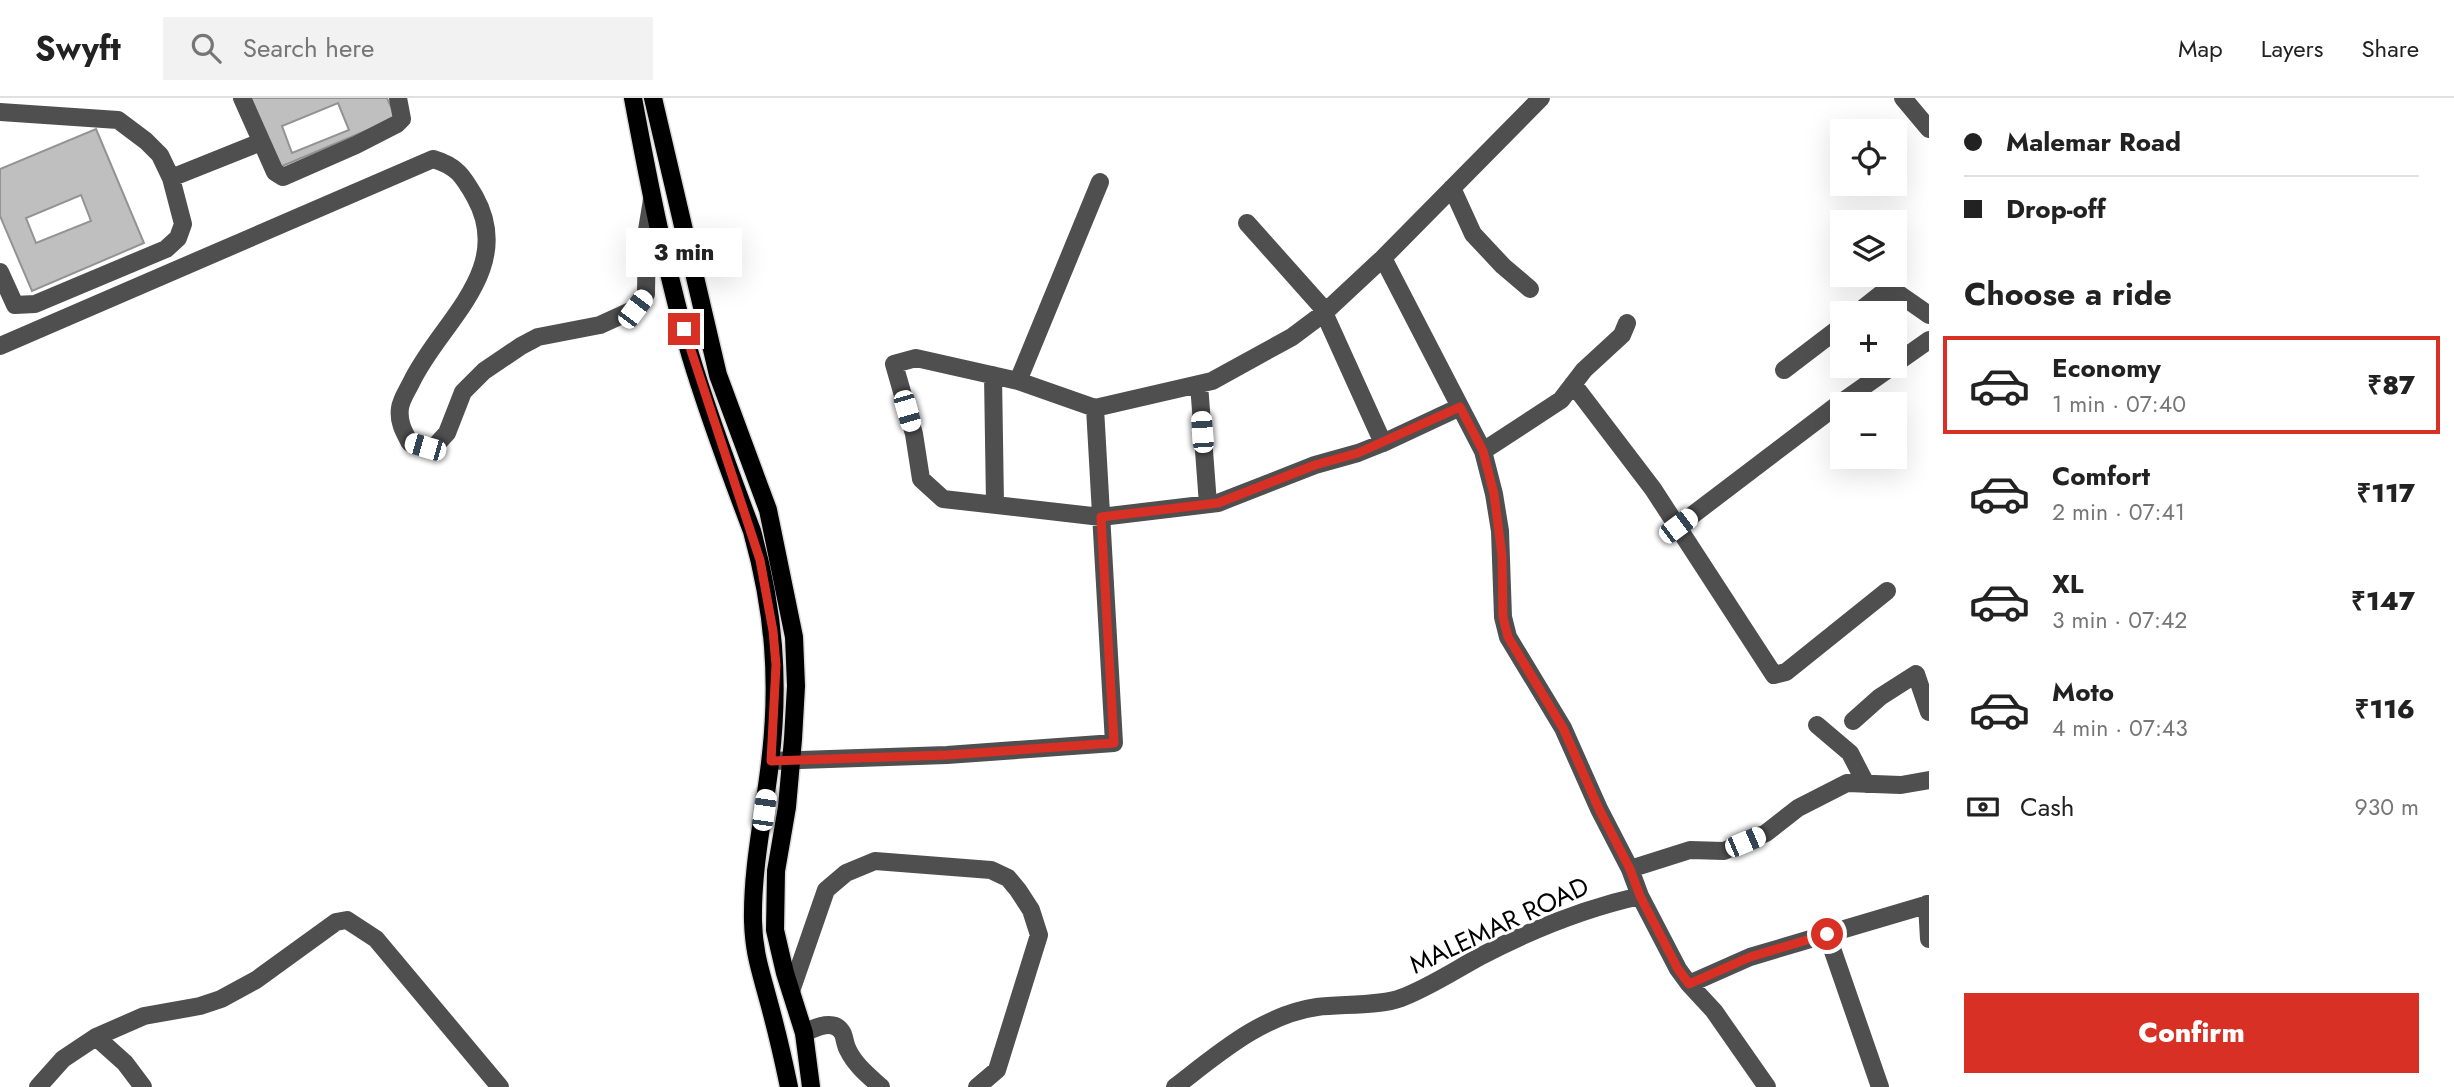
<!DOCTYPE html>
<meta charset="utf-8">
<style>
:root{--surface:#fff;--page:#f2f2f2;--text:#222;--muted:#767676;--line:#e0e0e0;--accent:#d93025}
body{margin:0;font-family:Jost,sans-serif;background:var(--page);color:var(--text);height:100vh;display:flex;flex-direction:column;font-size:26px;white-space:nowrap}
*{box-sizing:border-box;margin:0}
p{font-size:23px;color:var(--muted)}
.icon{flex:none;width:38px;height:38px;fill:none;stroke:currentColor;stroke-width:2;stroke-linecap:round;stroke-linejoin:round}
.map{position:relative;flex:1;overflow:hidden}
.details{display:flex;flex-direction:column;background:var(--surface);width:525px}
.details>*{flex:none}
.guide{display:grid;align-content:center;height:154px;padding:0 35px;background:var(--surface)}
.buttons{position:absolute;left:1830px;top:21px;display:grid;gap:14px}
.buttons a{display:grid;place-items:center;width:77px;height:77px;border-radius:0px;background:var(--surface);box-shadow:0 7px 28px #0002;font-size:35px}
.end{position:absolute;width:32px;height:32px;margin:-16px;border:9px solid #d93025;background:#fff;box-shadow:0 0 0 4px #fff}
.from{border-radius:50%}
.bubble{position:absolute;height:49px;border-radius:0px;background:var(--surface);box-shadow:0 7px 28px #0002;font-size:23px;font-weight:800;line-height:49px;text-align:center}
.car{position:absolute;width:21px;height:42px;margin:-21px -10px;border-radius:9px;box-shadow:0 0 5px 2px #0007;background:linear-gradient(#fff 24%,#345 0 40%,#fff 0 76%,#345 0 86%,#fff 0)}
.guide b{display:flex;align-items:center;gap:24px;height:66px;font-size:26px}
.guide b+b{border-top:2px solid var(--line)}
.guide i{width:18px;height:18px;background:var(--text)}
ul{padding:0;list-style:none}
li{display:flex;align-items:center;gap:21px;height:98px;margin:0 14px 10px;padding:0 21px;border:4px solid transparent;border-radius:0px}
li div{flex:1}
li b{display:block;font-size:26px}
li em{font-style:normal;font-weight:800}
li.current{border-color:var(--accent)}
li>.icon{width:63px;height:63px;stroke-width:1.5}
h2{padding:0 35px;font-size:32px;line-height:84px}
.pay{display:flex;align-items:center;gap:18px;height:77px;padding:0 35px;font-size:26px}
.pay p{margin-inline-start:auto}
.primary-button{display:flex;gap:14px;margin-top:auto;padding:14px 35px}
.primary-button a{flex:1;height:80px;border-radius:0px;background:var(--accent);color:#fff;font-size:28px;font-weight:800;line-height:80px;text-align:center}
header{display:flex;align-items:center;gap:42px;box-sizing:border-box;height:98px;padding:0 35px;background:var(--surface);border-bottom:2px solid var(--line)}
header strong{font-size:33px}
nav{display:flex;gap:38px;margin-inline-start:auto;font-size:24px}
.search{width:490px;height:63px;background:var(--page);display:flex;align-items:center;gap:18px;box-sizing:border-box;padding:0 24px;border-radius:0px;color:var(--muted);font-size:26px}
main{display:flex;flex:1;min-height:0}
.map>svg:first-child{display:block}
.building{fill:#bfbfbf;stroke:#939393;stroke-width:2;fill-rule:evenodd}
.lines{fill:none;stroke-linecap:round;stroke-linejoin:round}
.major-casing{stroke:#dbdbdb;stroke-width:21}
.minor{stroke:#4f4f4f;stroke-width:18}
.major{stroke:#000;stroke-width:18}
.route{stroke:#d93025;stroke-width:9}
.labels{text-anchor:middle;stroke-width:6;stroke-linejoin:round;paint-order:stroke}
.street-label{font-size:26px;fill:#000;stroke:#fff}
</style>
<header>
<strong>Swyft</strong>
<div class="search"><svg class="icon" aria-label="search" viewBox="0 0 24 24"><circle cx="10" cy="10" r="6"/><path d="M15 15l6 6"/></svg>Search here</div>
<nav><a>Map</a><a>Layers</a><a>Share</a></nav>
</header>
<main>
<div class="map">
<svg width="1929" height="989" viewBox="0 0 1929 989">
<rect width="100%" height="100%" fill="#fff"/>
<path class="building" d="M251 0H387L396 20 280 69ZM338 5 349 32 292 55 282 28Z
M96 31 144 145 32 193 0 118V71ZM81 97 91 123 36 145 26 120Z"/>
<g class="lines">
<g class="major-casing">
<path id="major" d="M633 0C649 86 666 172 690 256 708 316 730 375 752 433 774 512 780 583 770 665 764 717 752 770 753 823 754 855 760 871 768 901 776 930 783 960 789 989
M653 0 718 277 768 412 794 539 796 588 793 641 787 709 776 773 775 832 785 875 804 935 811 989"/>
</g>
<path class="minor" d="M242 0 275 74 283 79 356 47 397 26 402 21 398 0
M1903 0 1929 31
M0 14 118 22 146 43 160 57 171 80 183 126 178 140 166 151 35 206 15 207 0 174
M171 80 261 44
M1452 90 1473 136 1503 168 1530 191
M1383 160 1483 353 1494 396 1500 433 1503 519 1508 539 1563 630 1599 711 1630 771 1640 798
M1857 215 1881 196H1899L1929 217
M0 248 433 61C457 68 463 78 475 99 516 173 439 225 411 285 407 293 401 302 400 310 398 324 404 334 410 345L425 349 436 347 447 335 463 294 484 273 521 248 538 239 600 227 635 211 646 196 647 132 652 102
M1895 266 1929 242
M1784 272 1843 227
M993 277 995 406
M1018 283 916 260 894 266 914 336 921 381 943 401 1101 419 1218 405 1315 367 1358 355 1383 345 1321 208 1247 125
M1199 286 1208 406
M1573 286 1653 391 1774 577 1786 574 1887 493
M1095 310 1212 283 1292 239 1324 215 1383 160 1541 0
M1383 345 1460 309
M1483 353 1561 302 1584 272 1622 237 1627 225
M1678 428 1836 308 1893 268
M1853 623 1880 599 1916 576 1929 614
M1817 627 1850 655 1866 686
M771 663 947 657 1114 645 1095 310 1018 283 1100 84
M1630 771 1690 752 1724 753 1766 735 1798 710 1847 685 1901 687 1929 682
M1927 806 1929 841
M1827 836 1880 989
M1689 886 1714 913 1767 989
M791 893 826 792 846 775 875 763 991 772 1008 780 1018 792 1031 812 1039 837 997 972 977 989
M804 935C816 929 835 920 843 936 845 941 845 947 848 952 855 967 869 978 881 989
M96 939 125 965 143 989
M38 989 63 961 96 939 144 918 200 908 221 901 256 882 336 824 347 822 376 841 500 989
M1175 989C1218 956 1262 917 1317 909 1341 906 1380 908 1401 900 1430 889 1455 872 1481 858 1531 832 1586 810 1640 798L1678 871 1689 886 1750 859 1929 806"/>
<use href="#major" class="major"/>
</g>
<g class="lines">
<path class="route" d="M684 231 760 462 773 533 776 567 771 663 947 657 1114 645 1101 419 1218 405 1315 367 1358 355 1460 309 1483 353 1494 396 1502 458 1503 519 1508 539 1563 630 1599 711 1630 771 1640 798 1678 871 1689 886 1750 859 1827 836"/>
</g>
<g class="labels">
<g class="street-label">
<text transform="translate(1499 827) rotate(-25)" y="9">MALEMAR ROAD</text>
</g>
</g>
</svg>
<div class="buttons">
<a><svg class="icon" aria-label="locate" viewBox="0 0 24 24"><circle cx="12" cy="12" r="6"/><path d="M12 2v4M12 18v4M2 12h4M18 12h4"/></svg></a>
<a><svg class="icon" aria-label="layers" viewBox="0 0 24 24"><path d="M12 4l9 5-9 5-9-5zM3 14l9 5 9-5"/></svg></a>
<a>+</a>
<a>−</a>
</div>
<i class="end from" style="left:1827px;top:836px"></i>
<i class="end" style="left:684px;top:231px"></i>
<div class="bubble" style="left:626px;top:130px;width:116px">3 min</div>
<i class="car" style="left:635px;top:211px;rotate:37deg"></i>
<i class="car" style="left:907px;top:313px;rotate:164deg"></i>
<i class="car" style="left:1202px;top:334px;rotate:356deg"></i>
<i class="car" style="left:425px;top:349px;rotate:286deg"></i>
<i class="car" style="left:1678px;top:428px;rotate:53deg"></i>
<i class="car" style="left:764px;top:712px;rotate:8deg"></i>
<i class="car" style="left:1745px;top:744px;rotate:67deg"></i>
</div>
<section class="details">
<div class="guide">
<b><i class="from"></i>Malemar Road</b>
<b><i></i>Drop-off</b>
</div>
<h2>Choose a ride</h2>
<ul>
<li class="current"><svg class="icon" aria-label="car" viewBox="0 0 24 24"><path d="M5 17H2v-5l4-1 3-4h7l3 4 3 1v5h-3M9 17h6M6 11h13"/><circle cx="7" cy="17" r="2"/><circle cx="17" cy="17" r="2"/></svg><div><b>Economy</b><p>1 min · 07:40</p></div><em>₹87</em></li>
<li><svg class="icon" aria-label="car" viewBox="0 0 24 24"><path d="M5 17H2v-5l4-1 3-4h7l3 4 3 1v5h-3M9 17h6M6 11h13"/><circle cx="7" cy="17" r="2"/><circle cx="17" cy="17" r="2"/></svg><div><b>Comfort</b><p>2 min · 07:41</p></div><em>₹117</em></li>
<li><svg class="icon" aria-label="car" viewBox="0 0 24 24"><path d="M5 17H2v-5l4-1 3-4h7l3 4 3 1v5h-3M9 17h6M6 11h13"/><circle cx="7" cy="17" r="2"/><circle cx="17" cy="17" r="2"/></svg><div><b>XL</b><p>3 min · 07:42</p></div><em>₹147</em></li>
<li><svg class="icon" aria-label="car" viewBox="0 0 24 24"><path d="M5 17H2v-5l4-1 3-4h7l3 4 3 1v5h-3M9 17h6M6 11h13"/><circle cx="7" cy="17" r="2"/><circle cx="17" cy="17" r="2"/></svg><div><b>Moto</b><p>4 min · 07:43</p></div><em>₹116</em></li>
</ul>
<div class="pay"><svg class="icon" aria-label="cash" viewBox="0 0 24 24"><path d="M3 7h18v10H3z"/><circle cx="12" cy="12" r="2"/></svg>Cash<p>930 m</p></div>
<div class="primary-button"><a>Confirm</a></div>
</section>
</main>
